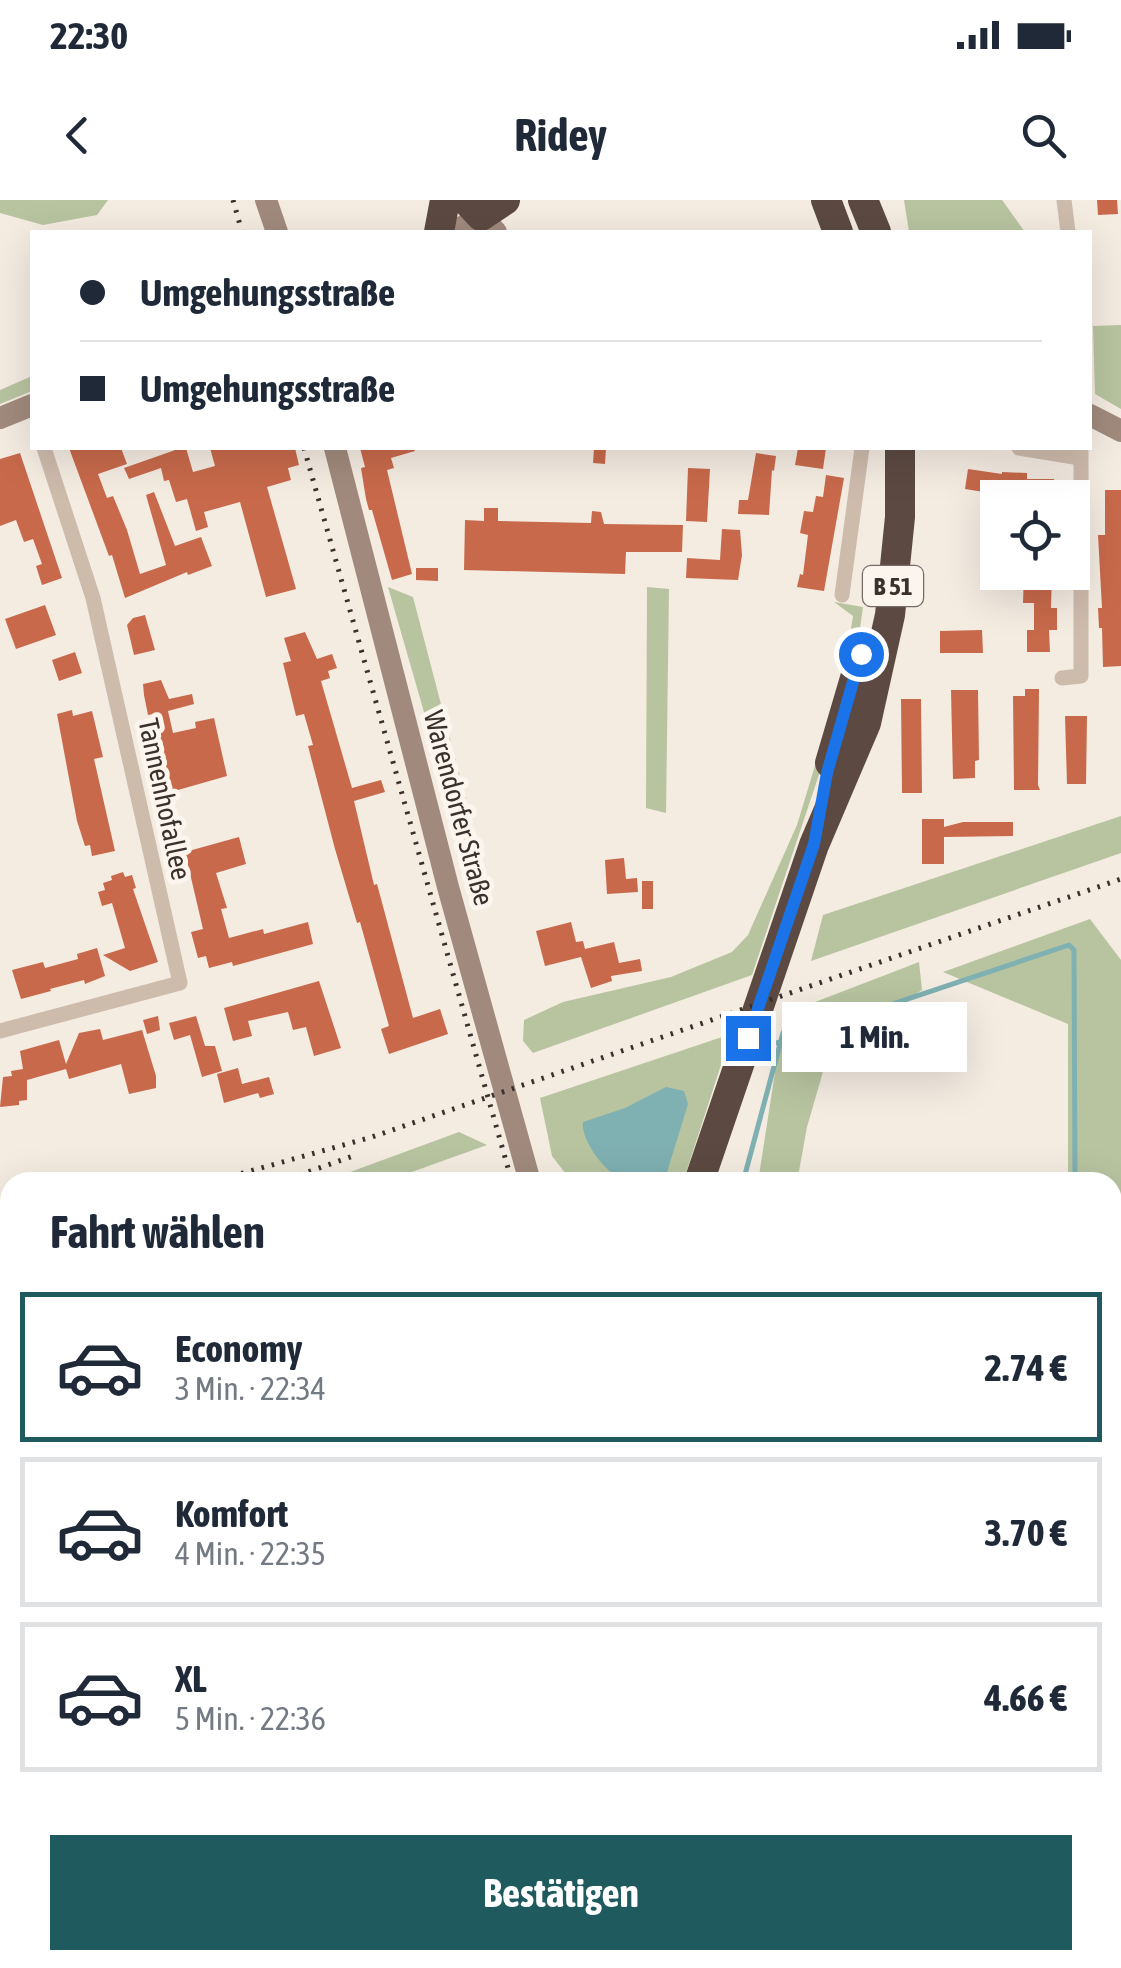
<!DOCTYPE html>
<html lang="de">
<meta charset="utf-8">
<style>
:root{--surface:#fff;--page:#f6f6f7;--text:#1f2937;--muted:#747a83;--line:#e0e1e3;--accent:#1f5a5e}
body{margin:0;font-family:"Asap Condensed",sans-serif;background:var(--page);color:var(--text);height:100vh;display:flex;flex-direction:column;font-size:38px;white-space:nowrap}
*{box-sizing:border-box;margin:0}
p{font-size:32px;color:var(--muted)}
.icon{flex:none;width:55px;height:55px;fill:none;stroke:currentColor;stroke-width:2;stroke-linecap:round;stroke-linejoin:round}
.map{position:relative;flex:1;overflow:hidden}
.details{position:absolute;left:0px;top:972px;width:1122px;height:798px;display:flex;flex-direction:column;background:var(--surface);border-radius:30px 30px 0 0;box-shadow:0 10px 40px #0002}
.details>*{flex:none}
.banner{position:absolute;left:30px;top:30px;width:1062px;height:220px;border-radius:0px;box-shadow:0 10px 40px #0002;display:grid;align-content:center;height:220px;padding:0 50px;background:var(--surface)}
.fabs{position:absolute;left:980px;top:280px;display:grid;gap:20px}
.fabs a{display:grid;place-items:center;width:110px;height:110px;border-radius:0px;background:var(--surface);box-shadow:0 10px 40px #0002;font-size:50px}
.end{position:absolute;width:45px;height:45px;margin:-22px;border:12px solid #1a73e8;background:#fff;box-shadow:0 0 0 5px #fff}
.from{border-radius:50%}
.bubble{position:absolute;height:70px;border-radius:0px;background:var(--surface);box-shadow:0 10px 40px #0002;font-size:32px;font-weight:700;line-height:70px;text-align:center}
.banner b{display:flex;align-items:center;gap:35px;height:95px;font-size:38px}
.banner b+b{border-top:2px solid var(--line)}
.banner i{width:25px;height:25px;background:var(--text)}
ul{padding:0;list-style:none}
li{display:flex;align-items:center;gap:30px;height:150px;margin:0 20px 15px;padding:0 30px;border:5px solid var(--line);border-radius:0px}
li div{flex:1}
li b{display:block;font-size:38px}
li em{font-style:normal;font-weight:700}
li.on{border-color:var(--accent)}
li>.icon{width:90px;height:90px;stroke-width:1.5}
h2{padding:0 50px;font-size:45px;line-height:120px}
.action{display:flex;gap:20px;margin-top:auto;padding:20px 50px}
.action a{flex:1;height:115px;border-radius:0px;background:var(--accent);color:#fff;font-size:40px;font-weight:700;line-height:115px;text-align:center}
.status{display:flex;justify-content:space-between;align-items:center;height:70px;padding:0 50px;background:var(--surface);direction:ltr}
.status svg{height:28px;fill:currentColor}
header{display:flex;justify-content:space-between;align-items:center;height:130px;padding:0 50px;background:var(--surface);font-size:45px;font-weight:700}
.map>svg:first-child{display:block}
.green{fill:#b8c4a0}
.water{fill:#7fb0b2}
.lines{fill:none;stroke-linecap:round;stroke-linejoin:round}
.stream{stroke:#7fb0b2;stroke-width:5}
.building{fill:#c8694b}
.street{stroke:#cdbbac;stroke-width:15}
.secondary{stroke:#a18a7d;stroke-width:22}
.primary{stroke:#7d675c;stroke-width:25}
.highway{stroke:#5c4a42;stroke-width:30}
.rail{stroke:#3b302b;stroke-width:5;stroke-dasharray:2.5 8;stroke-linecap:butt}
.route{stroke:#1a73e8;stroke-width:12}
.labels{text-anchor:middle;stroke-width:10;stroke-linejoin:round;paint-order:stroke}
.shield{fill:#fbf5ee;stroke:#756b66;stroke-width:2.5}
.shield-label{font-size:25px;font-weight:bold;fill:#3b302b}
.street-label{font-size:28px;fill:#3b302b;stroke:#fbf5ee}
</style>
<div class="status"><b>22:30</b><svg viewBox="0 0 49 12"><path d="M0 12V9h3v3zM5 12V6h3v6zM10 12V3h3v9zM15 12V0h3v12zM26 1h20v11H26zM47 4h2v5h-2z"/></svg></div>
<header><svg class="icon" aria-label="back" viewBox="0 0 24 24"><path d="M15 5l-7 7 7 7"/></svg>Ridey<svg class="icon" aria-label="search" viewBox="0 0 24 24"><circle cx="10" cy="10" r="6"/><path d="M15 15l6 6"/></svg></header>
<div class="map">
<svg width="1121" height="1768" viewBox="0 0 1121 1768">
<rect width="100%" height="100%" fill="#f4ebe1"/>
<path class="green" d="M0 0H108L97 15 43 25 0 13Z
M904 0H1002L1025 32H909Z
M1121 125V209L1095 194 1093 126Z
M32 176V191L0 204V190Z
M388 387 413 397 489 688 472 679Z
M647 387 669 389 666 613 646 608Z
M834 402 863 407 854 470 752 775 533 853 523 841 524 820 563 802 671 777 732 752 748 735 797 625 845 467 853 416Z
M1121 616V653L811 761 823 715Z
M1090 719 1121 760V1676L1112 1675V982H1068V824L943 772Z
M919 762 922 790 829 851 807 927 797 982H758L784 814Z
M731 834 683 982H572L552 956 540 898Z
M459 932 487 945 384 982H323Z
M0 1269 10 1277V1760H43L45 1768H0Z
M1113 1686H1121V1768H844L842 1760H1112Z
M644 1760H709L711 1768H646Z
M790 1760H840L841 1768H792Z"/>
<path class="water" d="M666 887 684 891 688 904 664 982C651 983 635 985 623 980 606 974 580 939 583 922L625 908Z"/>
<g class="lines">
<path class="stream" d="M770 845 1069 745 1074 750 1075 982
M743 982 783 833
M1112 1293 1121 1295
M0 1645 10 1643
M665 1760 668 1768
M818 1760 819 1768"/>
</g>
<path class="building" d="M1097 0H1117L1118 14 1098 15Z
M69 248H121L127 264 98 274 107 298 113 296 127 330 140 374 166 365 146 295 154 292 175 346 201 337 212 366 188 375 187 372 125 398 112 355 109 356Z
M181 248H186L193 272 215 266 210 248H295L299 265 288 268 291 280 267 287 296 389 266 397 240 302 204 312 208 327 196 331 187 299 176 302 169 280 164 281 161 268 129 279 124 268Z
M360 248H414L415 251 391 258 394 268 387 270 412 374 392 380 372 310H369L366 299 361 268 365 267Z
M594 248H606L605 264 593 263Z
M798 248H826L823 269 795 265Z
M20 253 62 378 42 385 36 366 42 364 33 339 24 342 16 320 0 326V259Z
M756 253 776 256 774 271 772 270 769 315 738 314 739 300H748Z
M688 268 710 269 707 322 686 321Z
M968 269 1002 274V272L1027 273V279H1054L1053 298H1027V286L992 284 990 293 965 289Z
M826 275 844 278 824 391 797 387 800 374 803 375 808 335 800 333 804 311 813 312 816 296 823 297Z
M1105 290H1121V466L1103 467 1102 428H1099L1098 408H1102L1098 335H1105Z
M484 308H498V321L591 323 592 311 601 312 604 324 683 325 682 352H626L625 374 464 370 465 320 484 321Z
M722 329 740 330 742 355 738 380 686 378 687 358 720 360Z
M416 368H438V381L416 380Z
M1024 372 1052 373 1051 408H1057V430H1049L1050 452H1027V430H1034V403H1023Z
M45 405 56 435 16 449 5 419Z
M145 415 155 450 134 455 127 425 133 418Z
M982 430 983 453H940V431Z
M305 432 317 459 332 454 337 468 328 471 330 478 321 481 352 588 381 580 385 592 354 601 374 685 377 684 413 818 440 809 448 834 389 854 381 829 389 826 360 722 357 723 335 649 308 546 313 545 304 514 296 516 283 463 291 461 284 438Z
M75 452 82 473 59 481 52 460Z
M161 480 169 499 192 494 194 504 168 511 173 533 196 528 195 522 214 518 227 576 171 592 154 514 148 515 144 495 143 484Z
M1025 489H1039L1038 585 1040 590H1014L1013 496H1025Z
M951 490H978L979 560 975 561V578L953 579Z
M901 499H921L922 593H902Z
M72 510 73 516 92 511 103 557 94 559 115 651 92 656 90 645 85 646 77 621 57 514Z
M1065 516H1087L1086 584H1067Z
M922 619H944V627L963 622H1013V636L944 637V664H922Z
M239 637 246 664 216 673 227 708 221 709 229 738 263 729 264 734 308 722 313 744 233 766 232 762 209 768 206 756 198 758 191 732 203 729 185 652Z
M624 658 626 679 637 678 638 692 607 694 605 660Z
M123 672 125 677 132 675 136 688 133 689 158 762 130 771 103 755 125 748 112 703 102 706 98 692 105 690 103 683 112 680 111 676Z
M642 681H653V709H642Z
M571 722 576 742 583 741 585 749 614 742 619 763 640 759 642 771 611 776 612 781 591 788 581 757 545 766 536 731Z
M97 748 105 776 85 784 84 780 50 789 51 791 21 799 12 770 43 762 45 768 78 759 77 754Z
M319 781 341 848 314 856 306 827 293 830 288 812 248 821 252 836 233 841 224 808Z
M158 816 160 830 147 834 143 820Z
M196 816 205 846H215L222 871 202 877 190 835 174 840 169 823Z
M100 829 103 840 142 830 156 876V888L129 894 121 864 69 879 66 869 27 880V900L19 901V905L0 907 3 877 12 876 11 871 23 869 20 851 59 840 66 864 79 833Z
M238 868 242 884 269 877 274 894 260 898 258 893 224 903 217 874Z"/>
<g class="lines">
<path class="street" d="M1064 0 1068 32
M1019 248 1080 258
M842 395 862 248
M1062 478 1081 476V248
M0 831 180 783 93 398 44 248"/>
<path class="secondary" d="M266 0 277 32
M453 32 481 16 496 32
M1090 215 1121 231
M0 218 32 205
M335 248 448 687 530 982"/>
<path class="primary" d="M750 1760 752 1768"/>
<path class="highway" d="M466 0 481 16 505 0
M826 0 838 32
M863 0 876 32
M439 32 445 0
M830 563 858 468
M699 982 814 645 866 523 890 415 900 317V248"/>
<path class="rail" d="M233 0 242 32
M304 248 512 982
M211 982 372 937 1121 679
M279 982 356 955
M0 1044 10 1041
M0 1084 10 1081
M729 1760 731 1768"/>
</g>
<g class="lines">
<path class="route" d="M748 838 814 644 827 573 861 454"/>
</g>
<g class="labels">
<rect class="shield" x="863" y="366" width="60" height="40" rx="8"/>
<g class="shield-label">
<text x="893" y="395">B 51</text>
</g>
<g class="street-label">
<text transform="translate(165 599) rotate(78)" y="10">Tannenhofallee</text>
<text transform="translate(459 608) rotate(75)" y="10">Warendorfer Straße</text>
</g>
</g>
</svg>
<div class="fabs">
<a><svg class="icon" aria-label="locate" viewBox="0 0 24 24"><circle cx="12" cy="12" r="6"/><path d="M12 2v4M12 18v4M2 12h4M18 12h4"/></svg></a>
</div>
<i class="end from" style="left:861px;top:454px"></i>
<i class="end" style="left:748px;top:838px"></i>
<div class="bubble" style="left:782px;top:802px;width:185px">1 Min.</div>
<div class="banner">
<b><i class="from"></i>Umgehungsstraße</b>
<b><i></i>Umgehungsstraße</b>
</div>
<section class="details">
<h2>Fahrt wählen</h2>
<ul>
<li class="on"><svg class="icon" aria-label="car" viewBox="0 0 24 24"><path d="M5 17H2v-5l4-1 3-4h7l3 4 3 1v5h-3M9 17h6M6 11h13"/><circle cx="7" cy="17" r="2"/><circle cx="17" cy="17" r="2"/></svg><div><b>Economy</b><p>3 Min. · 22:34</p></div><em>2.74 €</em></li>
<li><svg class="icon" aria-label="car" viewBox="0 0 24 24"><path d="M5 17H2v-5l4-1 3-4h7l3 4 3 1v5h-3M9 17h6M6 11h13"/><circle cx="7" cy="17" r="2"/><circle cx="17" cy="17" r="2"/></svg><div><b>Komfort</b><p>4 Min. · 22:35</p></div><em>3.70 €</em></li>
<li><svg class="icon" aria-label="car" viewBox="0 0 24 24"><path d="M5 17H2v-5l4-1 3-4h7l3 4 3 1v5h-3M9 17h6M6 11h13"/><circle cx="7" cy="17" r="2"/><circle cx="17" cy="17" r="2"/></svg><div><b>XL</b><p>5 Min. · 22:36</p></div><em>4.66 €</em></li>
</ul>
<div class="action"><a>Bestätigen</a></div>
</section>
</div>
